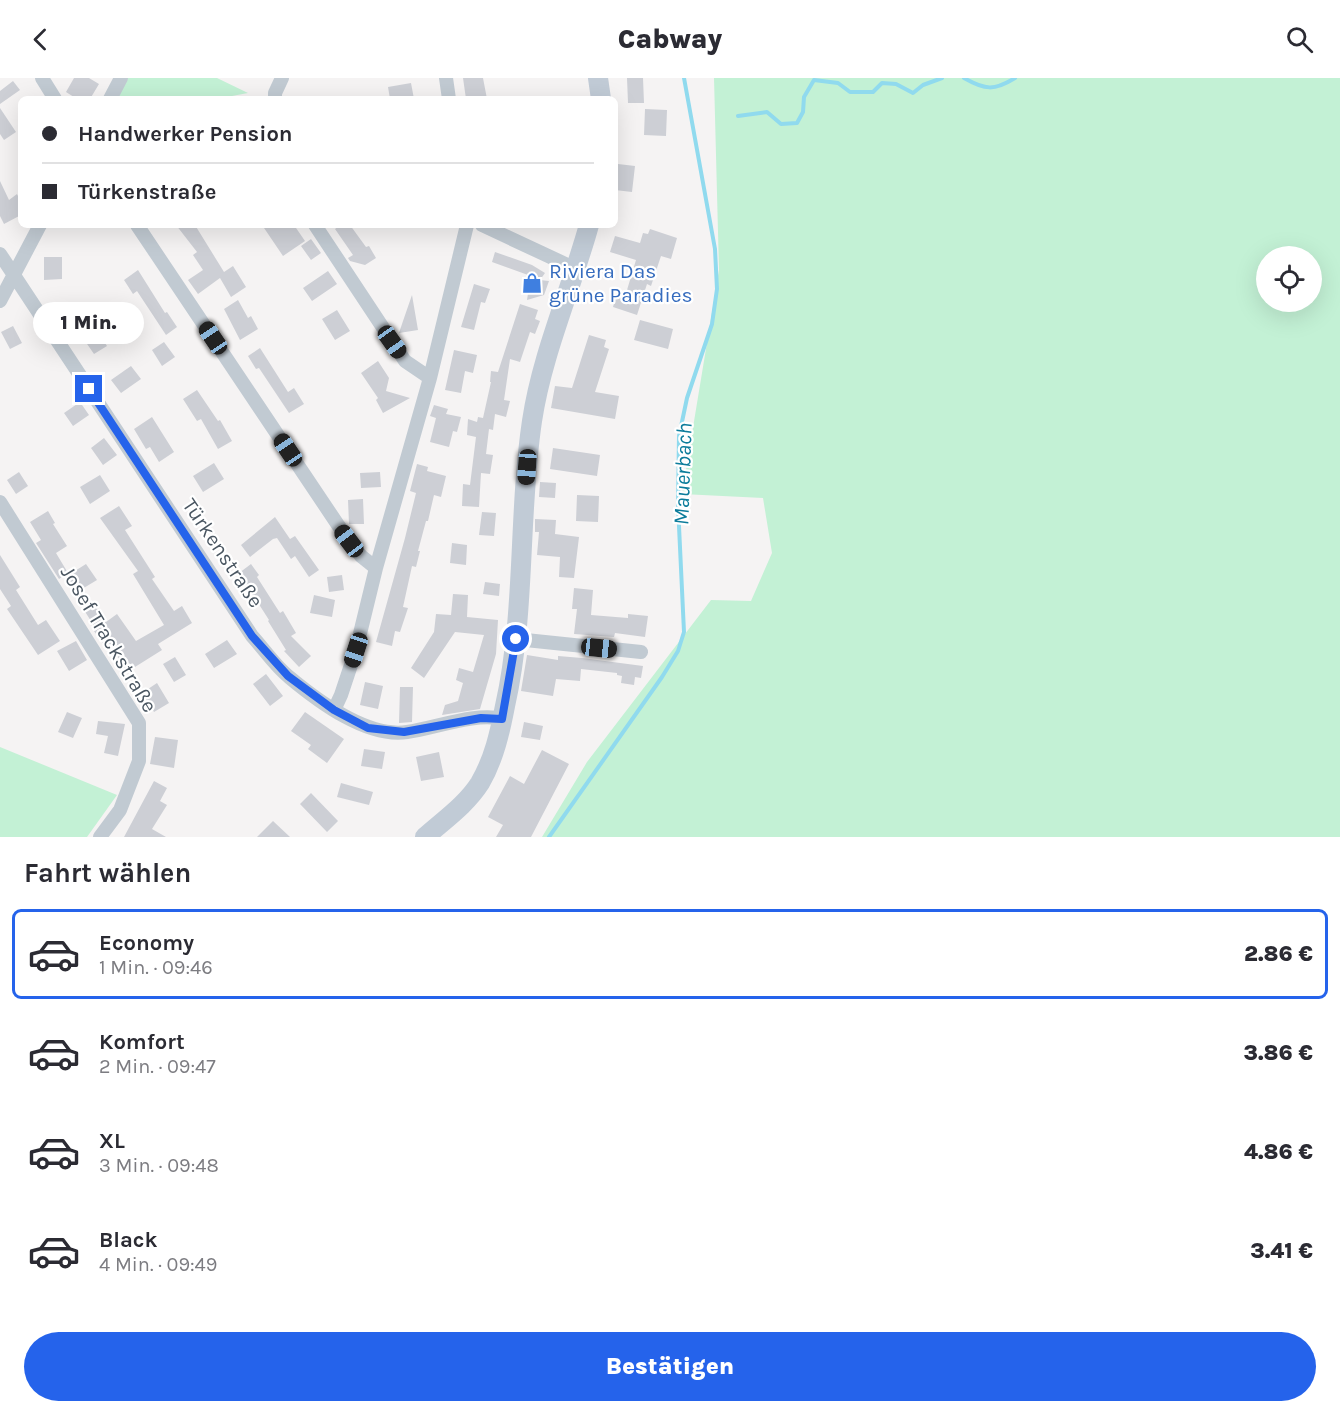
<!DOCTYPE html>
<html lang="de">
<meta charset="utf-8">
<style>
:root{--surface:#fff;--page:#f2f2f3;--text:#2b2b33;--muted:#7c7c81;--line:#e1e1e2;--accent:#2563eb}
body{margin:0;font-family:Karla,sans-serif;background:var(--page);color:var(--text);height:100vh;display:flex;flex-direction:column;font-size:22px;white-space:nowrap}
*{box-sizing:border-box;margin:0}
p{font-size:20px;color:var(--muted)}
.icon{flex:none;width:33px;height:33px;fill:none;stroke:currentColor;stroke-width:2;stroke-linecap:round;stroke-linejoin:round}
.map{position:relative;height:759px;overflow:hidden}
.details{display:flex;flex-direction:column;background:var(--surface);flex:1}
.details>*{flex:none}
.top-card{position:absolute;left:18px;top:18px;width:600px;height:132px;border-radius:9px;box-shadow:0 6px 24px #0002;display:grid;align-content:center;height:132px;padding:0 24px;background:var(--surface)}
.fabs{position:absolute;left:1256px;top:168px;display:grid;gap:12px}
.fabs a{display:grid;place-items:center;width:66px;height:66px;border-radius:50%;background:var(--surface);box-shadow:0 6px 24px #0002;font-size:30px}
.end{position:absolute;width:27px;height:27px;margin:-14px;border:8px solid #2563eb;background:#fff;box-shadow:0 0 0 3px #fff}
.from{border-radius:50%}
.bubble{position:absolute;height:42px;border-radius:21px;background:var(--surface);box-shadow:0 6px 24px #0002;font-size:20px;font-weight:800;line-height:42px;text-align:center}
.car{position:absolute;width:18px;height:36px;margin:-18px -9px;border-radius:8px;box-shadow:0 0 4px 2px #0007;background:linear-gradient(#222 24%,#8ab4d8 0 40%,#222 0 76%,#8ab4d8 0 86%,#222 0)}
.top-card b{display:flex;align-items:center;gap:21px;height:57px;font-size:22px}
.top-card b+b{border-top:2px solid var(--line)}
.top-card i{width:15px;height:15px;background:var(--text)}
ul{padding:0;list-style:none}
li{display:flex;align-items:center;gap:18px;height:90px;margin:0 12px 9px;padding:0 12px;border:3px solid transparent;border-radius:9px}
li div{flex:1}
li b{display:block;font-size:22px}
li em{font-style:normal;font-weight:800}
li.on{border-color:var(--accent)}
li>.icon{width:54px;height:54px;stroke-width:1.5}
h2{padding:0 24px;font-size:27px;line-height:72px}
.action{display:flex;gap:12px;margin-top:auto;padding:12px 24px}
.action a{flex:1;height:69px;border-radius:36px;background:var(--accent);color:#fff;font-size:24px;font-weight:800;line-height:69px;text-align:center}
header{display:flex;justify-content:space-between;align-items:center;height:78px;padding:0 24px;background:var(--surface);font-size:27px;font-weight:800}
.map>svg:first-child{display:block}
.green{fill:#c3f1d5;fill-rule:evenodd}
.lines{fill:none;stroke-linecap:round;stroke-linejoin:round}
.stream{stroke:#90daee;stroke-width:4}
.building{fill:#cdcfd5}
.street{stroke:#c1cad2;stroke-width:14}
.secondary{stroke:#c1cbd6;stroke-width:20}
.route{stroke:#2563eb;stroke-width:8}
.labels{text-anchor:middle;stroke-width:4.5;stroke-linejoin:round;paint-order:stroke}
.shop-label{font-size:21px;fill:#366cbe;stroke:#fff;text-anchor:start}
.street-label{font-size:21px;fill:#4a5661;stroke:#fff}
.water-label{font-size:22px;font-style:italic;fill:#0c7c9b;stroke:#fff}
</style>
<header><svg class="icon" aria-label="back" viewBox="0 0 24 24"><path d="M15 5l-7 7 7 7"/></svg>Cabway<svg class="icon" aria-label="search" viewBox="0 0 24 24"><circle cx="10" cy="10" r="6"/><path d="M15 15l6 6"/></svg></header>
<div class="map">
<svg width="1340" height="759" viewBox="0 0 1340 759">
<rect width="100%" height="100%" fill="#f5f3f3"/>
<path class="green" d="M128 0H217L248 15 216 21H117Z
M714 0H1340V759H542L587 684 711 522 751 523 772 475 763 420 682 416 719 192ZM1311 178V224H1266V178Z
M0 669 117 717 87 759H0Z"/>
<g class="lines">
<path class="stream" d="M964 0C985 12 994 13 1015 0
M738 38 767 34 781 46 797 45 803 34 804 19 814 2 838 5 850 14H873L882 5 896 6 913 15 923 7 942 0
M549 759 662 599 678 573 684 554 678 427 679 358 687 320 712 246 717 211 715 171 684 0"/>
</g>
<path class="building" d="M74 0H89L99 6 90 21H77L66 14Z
M463 0H483L487 21H466Z
M627 0H643L644 25H628Z
M13 3 20 12 0 26V13Z
M411 5 414 21H390L388 9Z
M0 30 16 54 4 62 0 56Z
M645 31 667 32 666 58 644 57Z
M618 86 635 88 632 114 615 112Z
M0 103 9 122 17 116 21 124V137L4 146 0 138Z
M176 147H195L224 194 233 188 246 209 231 219 220 200 198 216 188 202 203 192 193 177 197 174Z
M262 147H294L305 163 283 178Z
M340 147H350L366 169 369 168 376 180 365 187 350 183 348 180 353 177 335 151Z
M650 151 677 160 671 181 661 178 651 208 647 206 637 237 613 229 617 214 624 216 625 212H627L636 182 610 174 615 158 640 165 643 155 648 156Z
M311 161 321 175 311 182 301 168Z
M495 174 532 187 545 195 540 202 549 203 544 217 527 222 529 209 526 199 528 197 492 184Z
M44 179H62V201L44 202Z
M138 192 165 235 167 234 177 249 166 257 137 213 133 216 124 202Z
M328 193 337 206 312 223 303 210Z
M474 206 490 211 485 225 481 224 474 252 461 249Z
M412 217 418 252 399 255 403 243Z
M238 222 248 240 251 238 258 251 240 262 224 231Z
M520 226 538 232 535 241 540 243 535 256 530 254 520 284 510 281 504 322 510 323 506 339 495 336 493 352 489 351 486 376 493 377 490 396 481 395 479 429 462 428 463 406 470 407 476 359 467 357 468 341 477 344 478 339 483 340 491 304H490L491 293 498 294Z
M337 232 350 253 335 262 322 241Z
M640 242 673 251 668 271 634 262Z
M13 248 22 265 10 271 1 254Z
M98 254 107 268 94 276 85 263Z
M589 257 606 262 604 269 609 271 595 314 619 318 615 341 551 330 555 308 572 310Z
M164 264 175 279 162 288 152 272Z
M260 270 288 314 294 310 304 326 289 335 259 290 256 291 248 278Z
M454 272 477 277 473 295 465 293 461 315 445 312Z
M378 283 389 300 386 313 410 320 383 335 376 322 378 320 361 295Z
M131 288 141 301 121 315 111 302Z
M197 312 218 343 220 342 232 363 218 371 201 341 197 343 183 321Z
M80 324 89 337 73 348 64 335Z
M434 327 448 331 446 336 461 339 457 354 453 353 449 369 430 364 436 340 430 338Z
M152 339 174 374 159 384 150 369 146 371 134 351Z
M104 360 117 377 103 387 91 370Z
M553 370 600 377 597 398 550 391Z
M214 385 224 401 203 414 193 398Z
M417 386 428 389 427 393 446 398 441 419 434 417 428 443H426L418 473H420L416 489 412 488 403 529 408 530 400 554 395 553 392 568 376 564 405 460 416 415 410 413Z
M19 394 28 408 16 416 7 402Z
M380 394 381 409 361 410 360 395Z
M100 397 110 413 90 426 80 409Z
M540 404 556 405 555 420 539 419Z
M577 417 599 418 598 444 576 443Z
M363 421 364 446H349L348 422Z
M119 428 132 448 125 452 155 499 152 501 174 533 182 528 192 545 158 566 162 572 127 594 109 565 105 568 94 553 96 551 84 532 94 526 106 544 117 536 136 563 164 547 133 496 138 493 100 440Z
M48 433 55 445 53 446 67 468 56 475 68 495 59 501 36 465 41 462 30 444Z
M482 434 496 435 494 458 479 457Z
M275 439 290 461 295 458 319 492 309 499 295 478 291 481 277 460 273 461 250 479 241 467Z
M535 441 556 442 555 456 579 459 574 500 559 499 560 479 537 477 539 454H535Z
M452 465 467 467 466 487 450 485Z
M0 477 20 509 16 512 38 547 46 542 60 563 38 577 7 531 11 528 0 511Z
M86 486 97 502 77 514 67 498Z
M251 486 259 497 257 499 280 535 283 533 296 555 291 558 311 578 299 589 284 573 286 572 268 543 269 542 239 495Z
M342 497 344 512 329 514 327 499Z
M485 504 500 506 499 518 483 516Z
M574 510 593 512 591 537 628 540V536L648 538 645 559 615 555 614 559 574 556 577 531H572Z
M453 516 468 517 467 539 498 542 496 576 480 631 442 637 445 627 458 623 463 605 456 602 459 590 473 594 484 557 455 554 424 600 411 590 434 554 436 536 451 537Z
M314 517 335 522 332 539 310 535Z
M227 562 237 576 214 590 205 576Z
M76 563 87 582 69 593 57 573Z
M527 577 558 582V578L582 580 643 588 641 600 635 599 634 607 621 605 622 598 617 597V595L581 591 580 603 556 601 553 618 521 613Z
M175 579 186 597 174 604 163 586Z
M266 596 283 618 270 628 253 606Z
M365 604 383 608 378 631 360 627Z
M157 605 169 625 154 634 142 615Z
M400 609H413L412 644 399 645Z
M67 634 82 640 73 660 58 654Z
M305 634 344 661 327 685 308 671 311 667 291 653Z
M98 643 125 646 118 678 104 675 108 658 96 656Z
M524 644 543 648 540 662 521 659Z
M155 659 178 662 174 690 150 686Z
M364 671 385 674 382 691 361 688Z
M542 672 569 686 531 759H496L503 747 488 739 510 698 524 706Z
M439 674 444 699 421 703 416 679Z
M154 703 167 710 160 723 167 727 152 751 166 759H124Z
M341 705 373 714 369 727 337 719Z
M311 715 338 743 327 754 300 726Z
M273 743 290 759H257Z"/>
<g class="lines">
<path class="street" d="M42 0 55 21
M446 0 449 21
M110 21 121 0
M275 21V15L282 0
M137 147 338 447 361 478 376 490
M315 147 405 283 430 300
M482 147 576 191
M0 176 252 558C264 571 275 588 289 599 319 624 367 660 407 654 436 650 475 634 503 641
M0 223 40 147
M0 424 139 645V683L120 732 100 759
M516 561 641 574
M334 632 341 617 356 572 376 490 430 300 467 147"/>
<path class="secondary" d="M598 0 601 21
M425 759C444 742 466 727 480 705 494 681 500 654 505 628 526 534 518 437 532 343 542 276 571 212 589 147"/>
</g>
<g class="lines">
<path class="route" d="M89 311 252 558 288 598 334 632 368 650 404 654 481 640 502 641 516 561"/>
</g>
<defs>
<g id="shop-bare" transform="scale(1.62)"><path d="M-5-2.5h2.3a2.7 3.5 0 0 1 5.4 0H5L5.5 6h-11ZM-1.5-2.5h3a1.5 2.3 0 0 0-3 0Z" fill="#3f7fe0" stroke="#fff" stroke-width="2.5" paint-order="stroke"/></g>
</defs>
<g fill-rule="evenodd">
<use href="#shop-bare" x="532" y="205"/>
</g>
<g class="labels">
<g class="shop-label">
<text x="549" y="200">Riviera Das<tspan x="549" dy="24">grüne Paradies</tspan></text>
</g>
<g class="street-label">
<text transform="translate(223 475) rotate(56)" y="7">Türkenstraße</text>
<text transform="translate(109 561) rotate(59)" y="7">Josef Trackstraße</text>
</g>
<g class="water-label">
<text transform="translate(682 396) rotate(-88)" y="8">Mauerbach</text>
</g>
</g>
</svg>
<div class="fabs">
<a><svg class="icon" aria-label="locate" viewBox="0 0 24 24"><circle cx="12" cy="12" r="6"/><path d="M12 2v4M12 18v4M2 12h4M18 12h4"/></svg></a>
</div>
<i class="end from" style="left:516px;top:561px"></i>
<i class="end" style="left:89px;top:311px"></i>
<div class="bubble" style="left:33px;top:224px;width:111px">1 Min.</div>
<i class="car" style="left:213px;top:260px;rotate:326deg"></i>
<i class="car" style="left:392px;top:264px;rotate:145deg"></i>
<i class="car" style="left:288px;top:372px;rotate:326deg"></i>
<i class="car" style="left:527px;top:389px;rotate:184deg"></i>
<i class="car" style="left:349px;top:463px;rotate:323deg"></i>
<i class="car" style="left:599px;top:570px;rotate:96deg"></i>
<i class="car" style="left:356px;top:572px;rotate:198deg"></i>
<div class="top-card">
<b><i class="from"></i>Handwerker Pension</b>
<b><i></i>Türkenstraße</b>
</div>
</div>
<section class="details">
<h2>Fahrt wählen</h2>
<ul>
<li class="on"><svg class="icon" aria-label="car" viewBox="0 0 24 24"><path d="M5 17H2v-5l4-1 3-4h7l3 4 3 1v5h-3M9 17h6M6 11h13"/><circle cx="7" cy="17" r="2"/><circle cx="17" cy="17" r="2"/></svg><div><b>Economy</b><p>1 Min. · 09:46</p></div><em>2.86 €</em></li>
<li><svg class="icon" aria-label="car" viewBox="0 0 24 24"><path d="M5 17H2v-5l4-1 3-4h7l3 4 3 1v5h-3M9 17h6M6 11h13"/><circle cx="7" cy="17" r="2"/><circle cx="17" cy="17" r="2"/></svg><div><b>Komfort</b><p>2 Min. · 09:47</p></div><em>3.86 €</em></li>
<li><svg class="icon" aria-label="car" viewBox="0 0 24 24"><path d="M5 17H2v-5l4-1 3-4h7l3 4 3 1v5h-3M9 17h6M6 11h13"/><circle cx="7" cy="17" r="2"/><circle cx="17" cy="17" r="2"/></svg><div><b>XL</b><p>3 Min. · 09:48</p></div><em>4.86 €</em></li>
<li><svg class="icon" aria-label="car" viewBox="0 0 24 24"><path d="M5 17H2v-5l4-1 3-4h7l3 4 3 1v5h-3M9 17h6M6 11h13"/><circle cx="7" cy="17" r="2"/><circle cx="17" cy="17" r="2"/></svg><div><b>Black</b><p>4 Min. · 09:49</p></div><em>3.41 €</em></li>
</ul>
<div class="action"><a>Bestätigen</a></div>
</section>
